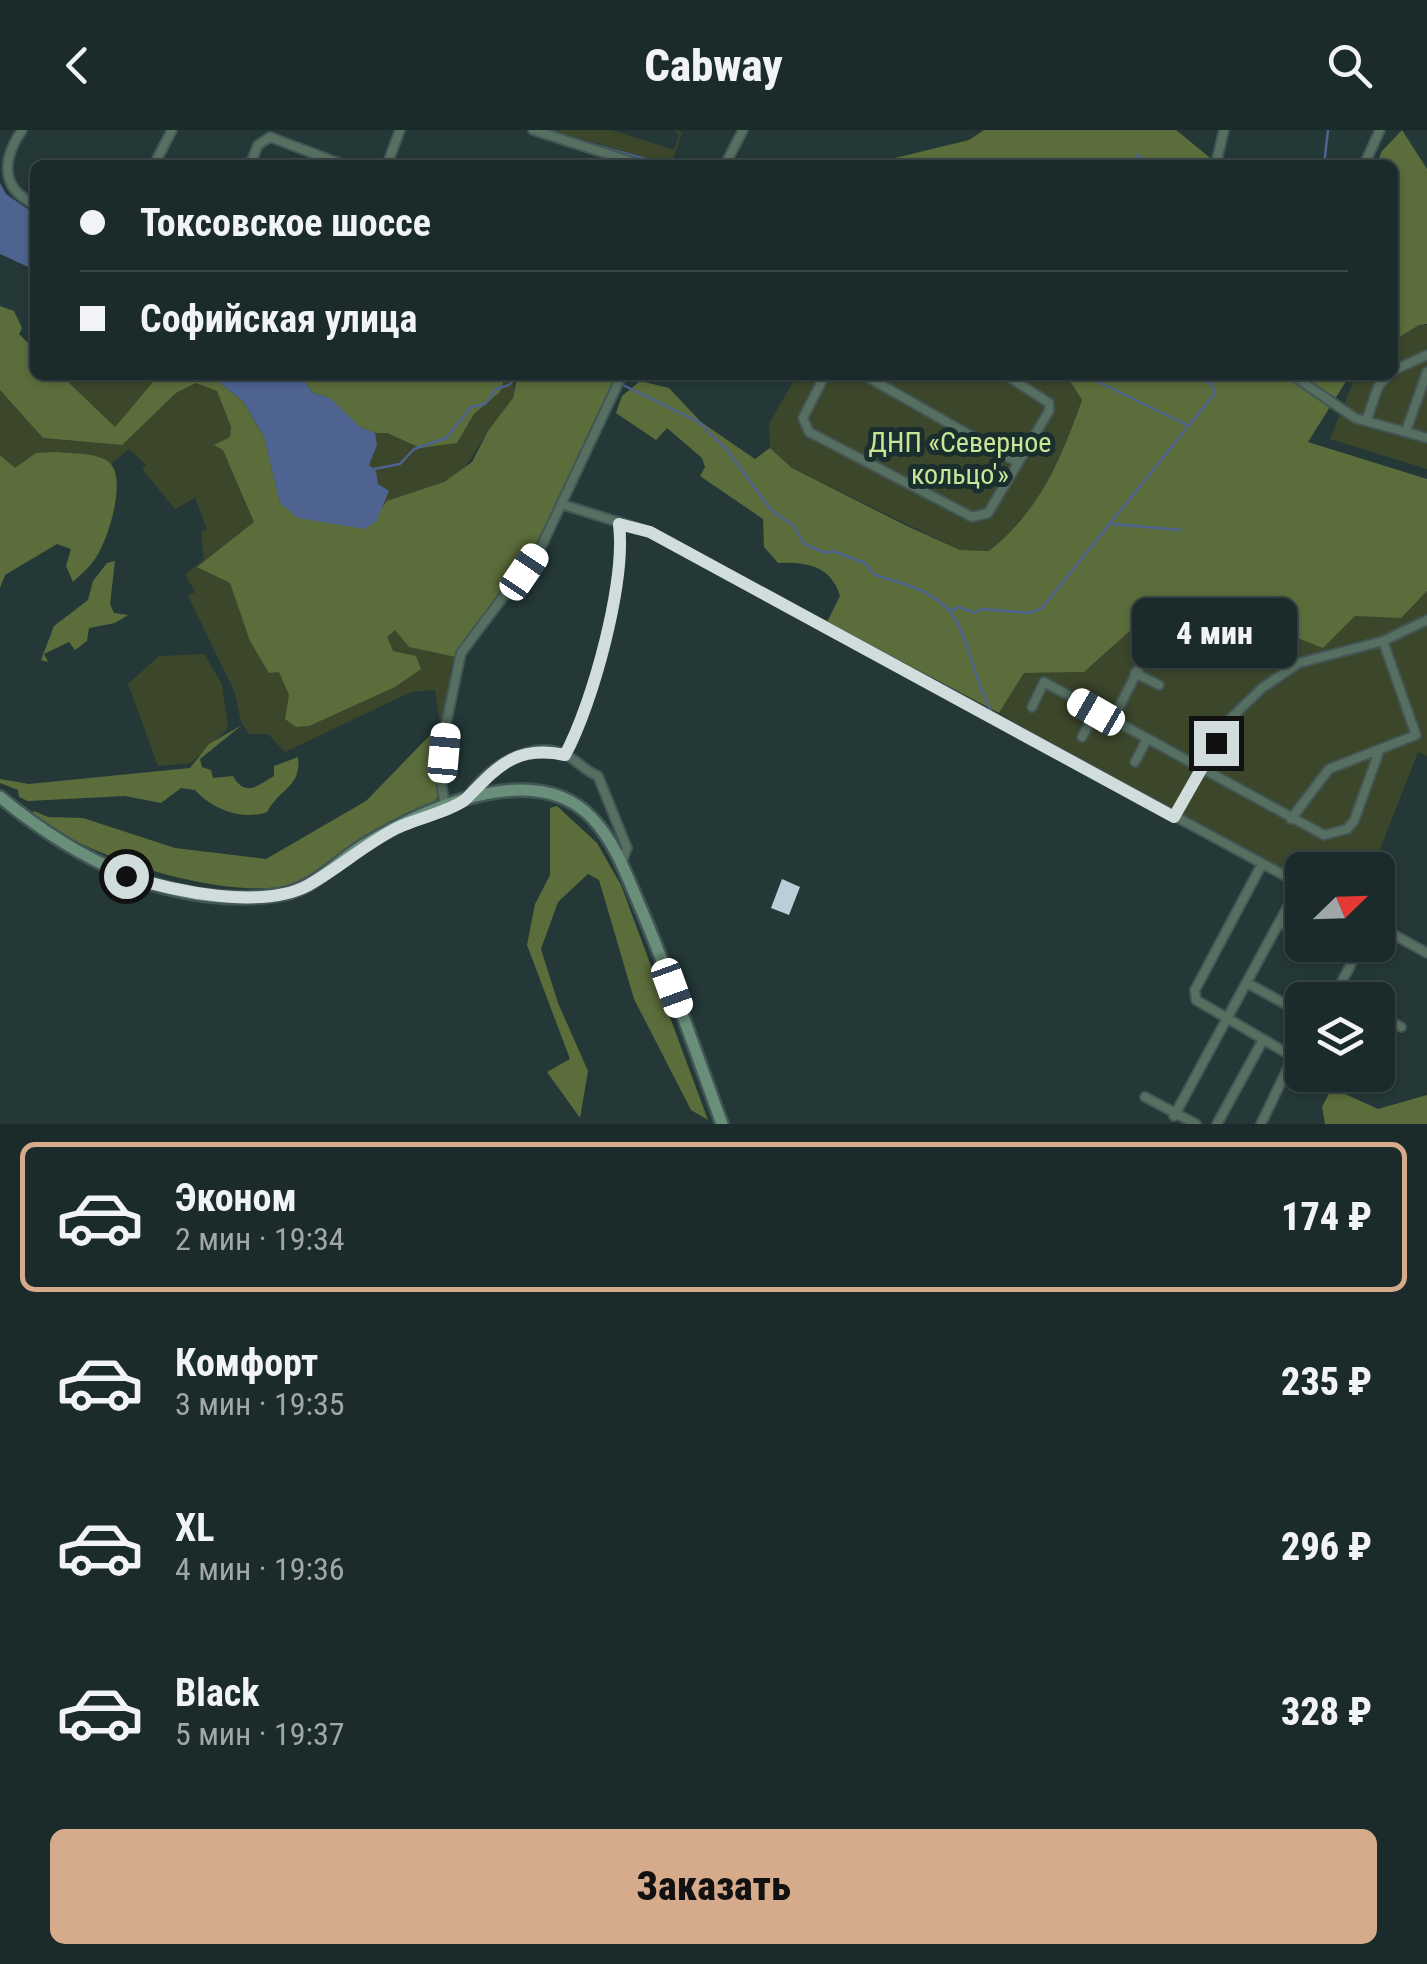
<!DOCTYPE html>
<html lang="ru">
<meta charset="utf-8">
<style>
:root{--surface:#1b2a2a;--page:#243232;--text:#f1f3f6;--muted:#a0a7a8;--line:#394647;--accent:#d6ab8b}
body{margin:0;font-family:"Roboto Condensed",sans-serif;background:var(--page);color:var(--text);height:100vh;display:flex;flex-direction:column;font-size:38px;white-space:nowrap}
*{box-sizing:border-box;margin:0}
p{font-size:32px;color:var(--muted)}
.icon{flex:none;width:55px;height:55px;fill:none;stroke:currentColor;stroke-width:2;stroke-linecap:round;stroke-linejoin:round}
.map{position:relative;height:994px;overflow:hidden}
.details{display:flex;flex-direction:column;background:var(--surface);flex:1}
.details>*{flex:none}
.top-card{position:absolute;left:30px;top:30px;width:1368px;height:220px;border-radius:15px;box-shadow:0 2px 8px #0004,0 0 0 2px var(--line);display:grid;align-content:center;height:220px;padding:0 50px;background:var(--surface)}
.needle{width:65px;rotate:67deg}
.controls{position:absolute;left:1285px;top:722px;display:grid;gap:20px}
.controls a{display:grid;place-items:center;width:110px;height:110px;border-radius:15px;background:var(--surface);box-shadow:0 2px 8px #0004,0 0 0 2px var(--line);font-size:50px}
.end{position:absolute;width:45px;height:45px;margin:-22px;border:12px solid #d1dddd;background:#111;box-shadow:0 0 0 5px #111}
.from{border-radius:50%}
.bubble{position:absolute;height:70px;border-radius:15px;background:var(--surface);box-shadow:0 2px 8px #0004,0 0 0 2px var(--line);font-size:32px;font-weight:800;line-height:70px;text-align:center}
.car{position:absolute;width:30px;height:60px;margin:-30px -15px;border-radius:12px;box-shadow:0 0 8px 2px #0007;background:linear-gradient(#fff 24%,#345 0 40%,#fff 0 76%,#345 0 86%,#fff 0)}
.top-card b{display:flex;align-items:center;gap:35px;height:95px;font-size:38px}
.top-card b+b{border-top:2px solid var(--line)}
.top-card i{width:25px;height:25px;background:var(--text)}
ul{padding:18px 0 0;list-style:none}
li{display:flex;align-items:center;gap:30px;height:150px;margin:0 20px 15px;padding:0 30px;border:5px solid transparent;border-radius:15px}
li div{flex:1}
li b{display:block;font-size:38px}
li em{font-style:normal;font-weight:800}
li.on{border-color:var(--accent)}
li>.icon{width:90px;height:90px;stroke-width:1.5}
.primary-button{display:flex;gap:20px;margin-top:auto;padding:20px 50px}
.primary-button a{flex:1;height:115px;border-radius:15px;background:var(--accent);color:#111;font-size:40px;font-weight:800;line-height:115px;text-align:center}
header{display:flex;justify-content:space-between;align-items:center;height:130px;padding:0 50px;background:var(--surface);font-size:45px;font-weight:800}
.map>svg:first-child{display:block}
.green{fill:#3c462b}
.forest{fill:#5b6d3b}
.water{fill:#4e6390}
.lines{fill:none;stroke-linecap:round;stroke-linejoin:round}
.stream{stroke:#4e6390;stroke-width:2.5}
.building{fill:#b9ced8}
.minor-casing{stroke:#435656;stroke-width:12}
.secondary-casing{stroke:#435656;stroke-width:16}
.minor{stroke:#576f61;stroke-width:8}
.secondary{stroke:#698f7a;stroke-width:11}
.route{stroke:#d1dddd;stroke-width:12}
.labels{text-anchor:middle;stroke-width:10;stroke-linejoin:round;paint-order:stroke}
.park-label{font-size:28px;fill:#c8e697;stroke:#1a2e2e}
</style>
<header><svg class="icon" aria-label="back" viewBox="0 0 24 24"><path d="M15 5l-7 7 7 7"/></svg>Cabway<svg class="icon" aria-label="search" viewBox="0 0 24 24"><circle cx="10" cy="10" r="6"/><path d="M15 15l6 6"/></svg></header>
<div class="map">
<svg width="1427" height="994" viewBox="0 0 1427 994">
<rect width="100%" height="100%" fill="#243838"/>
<path class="green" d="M550 0H612L674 20 679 5 674 0 682 2 671 35Z
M1419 195H1427V339L1330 309 1356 245H1392L1393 211Z
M61 245H159L115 297Z
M506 245H512C521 267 503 284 490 300 470 324 476 333 444 352L521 442 462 514 451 537 444 593H440L435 560 411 562 285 622 268 604H249L241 592 235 563 188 466 195 462 185 444 204 430 201 402 207 399 195 368 175 379 142 339 146 335 129 319 111 334 100 327 36 323 15 339 0 325V260L43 308 121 315 176 263 196 253 217 260 231 297 230 308 215 314 330 268 360 297 375 303H387L419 318 457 312 474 284 500 262Z
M797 245H1066L1082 270C1061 328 1039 382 990 421L960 420 792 338 770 318 769 294Z
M1427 461V626L1418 622 1372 740H1302V749L1090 636 999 583 1024 543 1084 542 1142 490 1282 502 1323 517 1355 486 1401 487Z
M204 524 222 554 228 598 191 633 158 636 128 554 159 526Z"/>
<path class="forest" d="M984 0H1176L1219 35H866L969 10Z
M1402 0 1427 39V194L1419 195 1393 211 1392 35H1376L1382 21Z
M0 176 14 181 22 198 19 204 35 220V245H61L115 297 159 245H210L243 271 264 307 280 373 364 399 387 371 444 352 472 332 488 301 513 268 516 253 512 245H616L572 351 541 412 456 527 409 517 395 500 387 507 393 521 416 526 421 539 395 557 309 596 296 597 285 589 289 565 279 542 269 543 250 511 230 453 197 437 254 392 223 320 214 315 230 307 231 297 217 261 196 253 176 263 122 315 43 308 0 260Z
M299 245H506L500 262 474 284 457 313 420 318 387 303H375L360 297 330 268 313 263Z
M1066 245H1350L1308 312 1427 349V461L1401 488 1355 486 1323 518 1282 502 1142 490 1084 542 1024 543 999 583 827 492 840 466C831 436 807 432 778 433L764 417 763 389 700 346 705 337 702 328 667 298 656 310 616 283 622 266 640 251 669 258 701 292 755 329 770 318 792 338 907 396 960 420 989 421C1039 382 1061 329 1082 270Z
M56 322C72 324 98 322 110 333 127 350 108 411 95 429 89 438 80 445 73 452L66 436 71 419 57 414 5 445 0 458V325L15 338 36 323Z
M115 431 110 474 114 483 128 485 115 493 89 498 87 511 75 520 69 512 44 524 48 532 41 530 54 496 88 470 93 451 107 433Z
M242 595 200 629 202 637 211 640 213 648 233 646C246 669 259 654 274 646V636L298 627C302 657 279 659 267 682 242 691 212 679 195 660L181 658 161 673 125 666 28 671 19 667 18 660 0 653V649L29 654 190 638 209 614Z
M434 601 443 602 438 666 433 675C410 685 385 695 363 707 341 720 324 743 300 752 235 776 86 727 31 685L34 681 48 687 83 688 175 718 266 729 366 671Z
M557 676 597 713 621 755 708 990 691 980 634 869 599 750 588 744 558 772 541 819 558 873 588 941 580 988 547 942 570 929 527 815 535 774 550 745V678Z
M1332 958 1378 979 1427 965V994H1325L1322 977Z"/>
<path class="water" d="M0 53 6 64 35 84V140L0 124Z
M210 245H299L313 263 330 268 360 297 375 303 377 315 369 335 376 341 378 354 389 361 376 392 364 399 298 388 280 373 264 307 243 271Z"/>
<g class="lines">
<path class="stream" d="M563 6 667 35
M1136 25 1155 35
M1324 35 1328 0
M600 245 615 252
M1084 245 1187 295
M623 255 699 292 728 321 771 380 794 396 804 414 826 423 833 421 865 433 875 445C905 455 926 457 950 481L959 477 975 483 981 479 1030 483 1042 478 1215 263 1212 254 1192 245
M374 339 400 334 414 319 446 308 471 277 485 274 496 259 509 255 517 245
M1112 394 1181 400
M950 481C971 512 973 548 991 581"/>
</g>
<path class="building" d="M782 749 800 757 789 785 771 778Z"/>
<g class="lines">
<g class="minor-casing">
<path id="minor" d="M22 0C2 29 0 59 35 74
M533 0 642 35
M1224 0 1217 29 1224 35
M154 35 172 0
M250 35 258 15 270 7 344 35
M387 35 400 0
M725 35 743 0
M1364 35 1380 0
M1392 241 1427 225
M825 245 803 288 809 302 972 387 988 383 1049 281V273L1006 245
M864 245 1017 332
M1292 245 1355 288 1427 308
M1367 289 1378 257 1388 245
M1406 301 1427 242
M564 375 650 402 1302 755
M1135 543 1159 555
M1032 577 1044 552 1324 705 1347 699 1354 691 1380 619
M1112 591 1155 507 1196 508
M1082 607 1096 582
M565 625C593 574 626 451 619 394
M1135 632 1146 611
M466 670C483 640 530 608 566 625 578 631 585 641 598 646L627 718 622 732
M445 677 441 651 446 594 461 523 542 415 622 245
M1174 687 1231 588 1262 558 1299 533 1383 511 1427 490
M1291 689 1329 639 1416 605 1383 511
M1262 734 1195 860 1196 870 1302 932
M1280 792 1302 805
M1378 796 1427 823
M1321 815 1352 832 1336 863 1350 870
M1247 853 1302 883
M1378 885 1401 897
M1327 945 1329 946
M1145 967 1196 994
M1174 986 1300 754
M1217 994 1263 910
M1261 994 1293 927"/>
</g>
<g class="secondary-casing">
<path id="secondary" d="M0 667C78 731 172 780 277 765 311 761 334 734 362 716 421 680 534 627 592 688 615 712 626 744 639 774 670 846 695 920 722 994"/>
</g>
<use href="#minor" class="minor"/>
<use href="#secondary" class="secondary"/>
</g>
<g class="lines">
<path class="route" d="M126 746C174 761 260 780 307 756 338 739 365 714 397 698 413 690 457 679 467 668 498 636 516 615 565 625 593 573 626 452 619 394L650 402 1174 687 1216 613"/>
</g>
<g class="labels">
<g class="park-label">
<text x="960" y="322">ДНП «Северное<tspan x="960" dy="32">кольцо'»</tspan></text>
</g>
</g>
</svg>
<div class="controls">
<a><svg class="needle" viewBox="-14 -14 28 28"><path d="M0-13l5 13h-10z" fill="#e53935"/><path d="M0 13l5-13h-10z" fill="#a0a7a8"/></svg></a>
<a><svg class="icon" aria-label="layers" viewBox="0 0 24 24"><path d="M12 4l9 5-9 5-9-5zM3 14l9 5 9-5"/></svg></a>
</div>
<i class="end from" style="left:126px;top:746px"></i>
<i class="end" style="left:1216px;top:613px"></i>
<div class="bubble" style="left:1132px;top:468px;width:165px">4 мин</div>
<i class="car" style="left:524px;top:442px;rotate:34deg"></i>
<i class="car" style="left:1096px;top:582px;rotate:300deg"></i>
<i class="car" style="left:444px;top:623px;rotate:5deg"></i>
<i class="car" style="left:672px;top:858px;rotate:160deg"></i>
<div class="top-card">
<b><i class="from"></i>Токсовское шоссе</b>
<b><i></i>Софийская улица</b>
</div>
</div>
<section class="details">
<ul>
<li class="on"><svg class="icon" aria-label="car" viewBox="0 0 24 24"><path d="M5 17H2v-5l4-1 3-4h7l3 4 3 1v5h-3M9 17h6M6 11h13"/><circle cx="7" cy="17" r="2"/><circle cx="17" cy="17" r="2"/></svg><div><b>Эконом</b><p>2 мин · 19:34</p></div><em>174 ₽</em></li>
<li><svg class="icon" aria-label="car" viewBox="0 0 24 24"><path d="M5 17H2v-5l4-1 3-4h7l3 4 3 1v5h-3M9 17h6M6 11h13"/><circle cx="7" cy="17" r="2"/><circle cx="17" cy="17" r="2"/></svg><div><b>Комфорт</b><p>3 мин · 19:35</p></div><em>235 ₽</em></li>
<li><svg class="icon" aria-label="car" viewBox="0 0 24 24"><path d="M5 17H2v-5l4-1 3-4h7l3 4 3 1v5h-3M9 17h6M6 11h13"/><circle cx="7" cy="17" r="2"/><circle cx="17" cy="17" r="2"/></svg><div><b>XL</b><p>4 мин · 19:36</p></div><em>296 ₽</em></li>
<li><svg class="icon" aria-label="car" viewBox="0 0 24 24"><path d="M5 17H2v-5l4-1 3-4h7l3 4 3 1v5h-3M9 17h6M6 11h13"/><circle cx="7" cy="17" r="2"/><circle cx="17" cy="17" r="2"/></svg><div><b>Black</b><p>5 мин · 19:37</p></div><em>328 ₽</em></li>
</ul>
<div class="primary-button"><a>Заказать</a></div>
</section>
